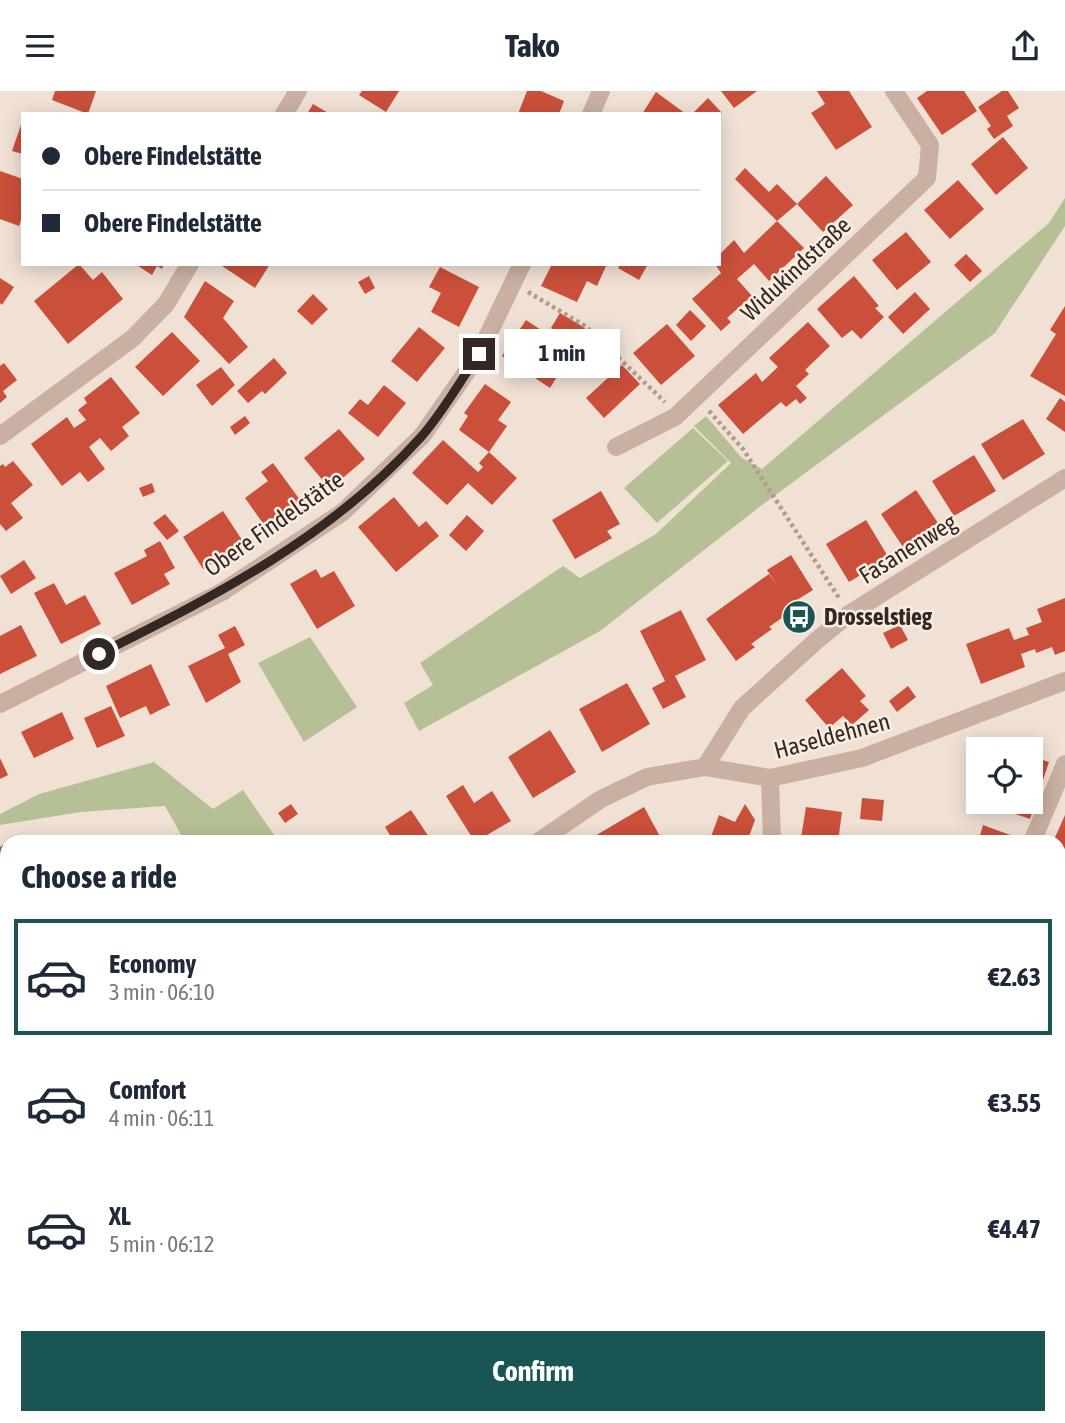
<!DOCTYPE html>
<meta charset="utf-8">
<style>
:root{--surface:#fff;--page:#f6f6f7;--text:#1f2937;--muted:#747a83;--line:#e0e1e3;--accent:#195554}
body{margin:0;font-family:"Asap Condensed",sans-serif;background:var(--page);color:var(--text);height:100vh;display:flex;flex-direction:column;font-size:26px;white-space:nowrap}
*{box-sizing:border-box;margin:0}
p{font-size:23px;color:var(--muted)}
.icon{flex:none;width:38px;height:38px;fill:none;stroke:currentColor;stroke-width:2;stroke-linecap:round;stroke-linejoin:round}
.map{position:relative;flex:1;overflow:hidden}
.sheet{position:absolute;left:0px;top:744px;width:1066px;height:590px;display:flex;flex-direction:column;background:var(--surface);border-radius:21px 21px 0 0;box-shadow:0 4px 18px #0003}
.sheet>*{flex:none}
.guide{position:absolute;left:21px;top:21px;width:700px;height:154px;border-radius:0px;box-shadow:0 4px 18px #0003;display:grid;align-content:center;height:154px;padding:0 21px;background:var(--surface)}
.controls{position:absolute;left:966px;top:646px;display:grid;gap:14px}
.controls a{display:grid;place-items:center;width:77px;height:77px;border-radius:0px;background:var(--surface);box-shadow:0 4px 18px #0003;font-size:35px}
.end{position:absolute;width:32px;height:32px;margin:-16px;border:9px solid #332824;background:#fff;box-shadow:0 0 0 4px #fff}
.from{border-radius:50%}
.bubble{position:absolute;height:49px;border-radius:0px;background:var(--surface);box-shadow:0 4px 18px #0003;font-size:23px;font-weight:700;line-height:49px;text-align:center}
.guide b{display:flex;align-items:center;gap:24px;height:66px;font-size:26px}
.guide b+b{border-top:2px solid var(--line)}
.guide i{width:18px;height:18px;background:var(--text)}
ul{padding:0;list-style:none}
li{display:flex;align-items:center;gap:21px;height:116px;margin:0 14px 10px;padding:0 7px;border:4px solid transparent;border-radius:0px}
li div{flex:1}
li b{display:block;font-size:26px}
li em{font-style:normal;font-weight:700}
li.active{border-color:var(--accent)}
li>.icon{width:63px;height:63px;stroke-width:1.5}
h2{padding:0 21px;font-size:32px;line-height:84px}
.primary-button{display:flex;gap:14px;margin-top:auto;padding:14px 21px}
.primary-button a{flex:1;height:80px;border-radius:0px;background:var(--accent);color:#fff;font-size:28px;font-weight:700;line-height:80px;text-align:center}
header{display:flex;justify-content:space-between;align-items:center;height:91px;padding:0 21px;background:var(--surface);font-size:32px;font-weight:700}
.map>svg:first-child{display:block}
.green{fill:#b6c096}
.building{fill:#ca503b}
.lines{fill:none;stroke-linecap:round;stroke-linejoin:round}
.path{stroke:#b59a8c;stroke-width:4.5;stroke-dasharray:3.5 3.5;stroke-linecap:butt}
.service{stroke:#c9b0a2;stroke-width:12}
.minor{stroke:#c9b0a2;stroke-width:18}
.route{stroke:#332824;stroke-width:9}
.labels{text-anchor:middle;stroke-width:5;stroke-linejoin:round;paint-order:stroke}
.street-label{font-size:24px;fill:#332824;stroke:#f9ece1}
.poi-label{font-size:24px;font-weight:bold;fill:#332824;stroke:#f9ece1;text-anchor:start}
</style>
<header><svg class="icon" aria-label="menu" viewBox="0 0 24 24"><path d="M4 6h16M4 12h16M4 18h16"/></svg>Tako<svg class="icon" aria-label="share" viewBox="0 0 24 24"><path d="M12 15V3M7 8l5-5 5 5M5 13v7h14v-7"/></svg></header>
<div class="map">
<svg width="1065" height="1332" viewBox="0 0 1065 1332">
<rect width="100%" height="100%" fill="#f1e1d5"/>
<path class="green" d="M1065 107V135L995 242 762 414 600 540 419 640 404 612 433 594 420 572 563 475 580 487 656 443 731 372 694 335 706 325 742 367 762 378 1049 132Z
M693 337 728 370 657 432 624 397Z
M310 546 357 616 304 651 258 572Z
M154 671 213 718 243 699 279 751H185L165 715 81 721 0 734V723L39 703Z
M1065 1229V1332H853L859 1326H1059V1236Z"/>
<path class="building" d="M55 0H96L88 23 52 9Z
M362 0H399L386 21 359 4Z
M527 0H541L564 10 559 23H518Z
M721 0H757L734 17Z
M817 0H849L872 36 836 59 811 22 825 13Z
M927 0H964L977 20 942 44 917 7Z
M1002 0H1008L1019 17 1007 25 1013 35 994 48 987 38 991 35 978 16Z
M656 1 686 23H642Z
M708 7 722 22 719 25 692 23Z
M313 13 330 23H307Z
M23 28V63L12 60Z
M1003 46 1028 77 996 104 971 73Z
M745 77 769 101 777 93 797 113 777 130 804 157 769 190 754 173 737 188 752 205 727 227 731 231 721 240 692 208 721 182 715 173H719V164L734 149 744 162 777 130 735 88Z
M0 80 23 88V124L19 135 0 128Z
M826 85 853 114 823 141 797 113Z
M958 89 984 118 950 148 924 119Z
M906 141 931 171 897 199 872 169Z
M966 163 982 180 970 191 954 174Z
M79 173 93 189 102 181 123 208 68 253 34 210Z
M135 173H164L162 178 157 175 152 184Z
M219 173H270L255 197Z
M552 173H607L597 195 587 190 577 211 541 195Z
M620 173H648L639 189 618 177Z
M440 176 479 196 459 236 431 221 441 202 429 196Z
M369 185 375 197 365 203 358 191Z
M854 185 879 215 875 217 884 226 861 248 852 239 842 247 817 218Z
M0 187 14 196 2 214 0 212Z
M205 190 234 210 223 227 248 256 229 273 184 226Z
M915 201 930 218 903 243 888 226Z
M313 203 328 218 312 234 297 220Z
M1065 215V305L1030 285 1056 243 1050 239Z
M690 219 706 235 691 250 676 234Z
M560 222 585 237 576 253 551 237Z
M526 229 559 251 549 267 563 276 550 297 502 265Z
M808 231 830 255 805 279 809 283 796 295 807 307 800 313 796 308 786 316 781 311 743 343 718 314 756 282 762 291 778 276 769 267Z
M667 233 695 265 661 294 633 262Z
M419 236 445 257 417 291 391 270Z
M172 241 200 270 163 305 135 276Z
M274 267 287 282 265 303 262 300 248 312 237 300Z
M4 272 17 289 3 300 7 306 0 312V275Z
M622 274 640 293 604 327 586 307Z
M221 276 235 294 212 315 196 294Z
M111 286 140 322 122 336 129 345 111 360 100 347 89 356 105 378 88 391 80 381 62 395 31 353 67 326 74 337 86 329 78 319 87 312 84 307Z
M485 293 511 311 498 329 507 335 489 361 517 387 492 414 468 392 447 414 412 382 443 349 478 381 483 376 479 372 489 361 459 339 468 325 464 322Z
M384 294 406 312 378 346 348 322 360 308 368 314Z
M1060 307 1065 311V341L1046 328Z
M245 325 250 332 235 344 230 336Z
M1023 328 1045 363 1003 389 981 353Z
M339 338 365 368 330 398 304 367Z
M974 364 996 400 954 425 932 390Z
M13 370 33 394 11 412 23 427 6 440 0 433V375L3 373 5 376Z
M273 372 303 413 267 438 245 407 268 390 261 381Z
M152 392 155 401 143 406 139 397Z
M916 399 940 435 905 459 881 423Z
M601 400 620 433 607 440 612 447 575 468 552 429Z
M394 406 419 436 426 430 439 445 396 481 358 436Z
M223 420 244 452 203 478 183 446Z
M165 423 179 440 167 449 153 432Z
M467 424 484 440 466 460 449 444Z
M866 429 889 467 849 491 826 453Z
M160 450 175 477 164 483 170 493 132 514 114 482 147 465 144 459Z
M791 464 813 499 789 514 793 519 769 536 772 538 751 553 755 556 736 570 706 528 769 483 777 494 767 479Z
M24 469 36 487 11 503 0 485Z
M316 478 321 487 334 480 355 515 317 538 290 493Z
M54 492 66 514 85 504 101 533 61 553 34 502Z
M1065 507V560L1055 564 1052 556 1036 562 1035 558 1021 563 1025 576 981 593 966 553 1009 537 1014 549 1029 544 1026 537 1042 531 1037 518Z
M681 519 706 569 675 585 686 606 663 618 652 597 665 590 640 540Z
M21 534 37 565 0 583V545Z
M900 534 908 549 891 558 883 542Z
M235 535 245 554 228 563 241 591 206 612 188 575 225 557 218 544Z
M151 573 170 614 150 624 146 615 120 627 106 595Z
M842 577 866 605 860 610 869 619 852 634 843 625 829 637 805 609Z
M627 592 650 633 602 661 579 618Z
M908 595 916 606 897 621 889 610Z
M111 615 125 645 97 657 84 627Z
M62 621 74 648 34 667 21 641Z
M550 639 576 681 533 707 508 666Z
M1031 665 1049 671 1030 728 979 711 1031 710Z
M0 667 8 684 0 688Z
M463 694 474 712 492 700 511 730 475 751 446 705Z
M862 707 884 709 882 730 860 728Z
M291 713 298 723 285 732 278 722Z
M745 713 755 729 747 751H709L719 724 735 731Z
M644 716 663 751H596L593 746Z
M806 716 842 721 838 751 801 747Z
M411 719 431 749 436 745 440 751H394L385 736Z
M1065 724V763L1061 773 1059 751H1053Z
M983 734 1013 745 1011 751H978Z
M7 752V892L0 896V756Z
M1059 798 1065 799 1060 832H1059Z
M1059 840 1065 841V863L1059 862Z
M1065 942V985L1059 986V943Z
M4 970 7 976V1054L0 1058V972Z
M1059 1081 1065 1086V1141L1059 1136Z
M7 1187V1234L0 1237V1190Z
M1059 1201 1065 1206 1063 1238 1059 1234Z
M7 1280V1326H45L47 1332H0V1282Z
M208 1326H257L261 1332H211Z
M372 1326H427L429 1332 450 1326 452 1332H374Z
M657 1326H671L674 1332H648Z
M718 1326H778L781 1332H721Z"/>
<g class="lines">
<path class="path" d="M528 201 585 235 665 311
M709 320 743 358 839 507
M461 1326 463 1332"/>
<path class="service" d="M0 1162 7 1159"/>
<path class="minor" d="M284 23 298 0
M591 23 601 0
M0 345 133 247 166 213 190 173
M616 356 675 326 927 87 930 54 894 0
M0 613 222 501 343 421 422 345 479 263 522 173
M705 676 742 617 816 550 849 523 1065 387
M770 687 772 751
M538 751 601 708 647 686 705 676 770 687 862 667 1065 590
M1032 751 1065 673
M1059 1039 1065 1031
M0 1094 7 1092
M320 1326 325 1332
M707 1326 709 1332
M816 1332 823 1326"/>
</g>
<g class="lines">
<path class="route" d="M99 563C217 504 331 446 421 346 443 321 460 290 479 263"/>
</g>
<defs>
<g id="bus-disc" transform="scale(1.75)"><circle r="9.5" fill="#195554" stroke="#f9ece1"/><path d="M-5-6H5V4H4V6H2V4H-2V6H-4V4H-5ZM-3.5-4V0h7V-4ZM-3.5 1.2v1.5H-2V1.2ZM2 1.2v1.5H3.5V1.2Z" fill="#fff"/></g>
</defs>
<g fill-rule="evenodd">
<use href="#bus-disc" x="799" y="526"/>
</g>
<g class="labels">
<g class="street-label">
<text transform="translate(796 178) rotate(-43)" y="8">Widukindstraße</text>
<text transform="translate(274 433) rotate(-35)" y="8">Obere Findelstätte</text>
<text transform="translate(908 458) rotate(-32)" y="8">Fasanenweg</text>
<text transform="translate(832 645) rotate(-15)" y="8">Haseldehnen</text>
</g>
<g class="poi-label">
<text x="824" y="534">Drosselstieg</text>
</g>
</g>
</svg>
<div class="controls">
<a><svg class="icon" aria-label="locate" viewBox="0 0 24 24"><circle cx="12" cy="12" r="6"/><path d="M12 2v4M12 18v4M2 12h4M18 12h4"/></svg></a>
</div>
<i class="end from" style="left:99px;top:563px"></i>
<i class="end" style="left:479px;top:263px"></i>
<div class="bubble" style="left:504px;top:238px;width:116px">1 min</div>
<div class="guide">
<b><i class="from"></i>Obere Findelstätte</b>
<b><i></i>Obere Findelstätte</b>
</div>
<section class="sheet">
<h2>Choose a ride</h2>
<ul>
<li class="active"><svg class="icon" aria-label="car" viewBox="0 0 24 24"><path d="M5 17H2v-5l4-1 3-4h7l3 4 3 1v5h-3M9 17h6M6 11h13"/><circle cx="7" cy="17" r="2"/><circle cx="17" cy="17" r="2"/></svg><div><b>Economy</b><p>3 min · 06:10</p></div><em>€2.63</em></li>
<li><svg class="icon" aria-label="car" viewBox="0 0 24 24"><path d="M5 17H2v-5l4-1 3-4h7l3 4 3 1v5h-3M9 17h6M6 11h13"/><circle cx="7" cy="17" r="2"/><circle cx="17" cy="17" r="2"/></svg><div><b>Comfort</b><p>4 min · 06:11</p></div><em>€3.55</em></li>
<li><svg class="icon" aria-label="car" viewBox="0 0 24 24"><path d="M5 17H2v-5l4-1 3-4h7l3 4 3 1v5h-3M9 17h6M6 11h13"/><circle cx="7" cy="17" r="2"/><circle cx="17" cy="17" r="2"/></svg><div><b>XL</b><p>5 min · 06:12</p></div><em>€4.47</em></li>
</ul>
<div class="primary-button"><a>Confirm</a></div>
</section>
</div>
